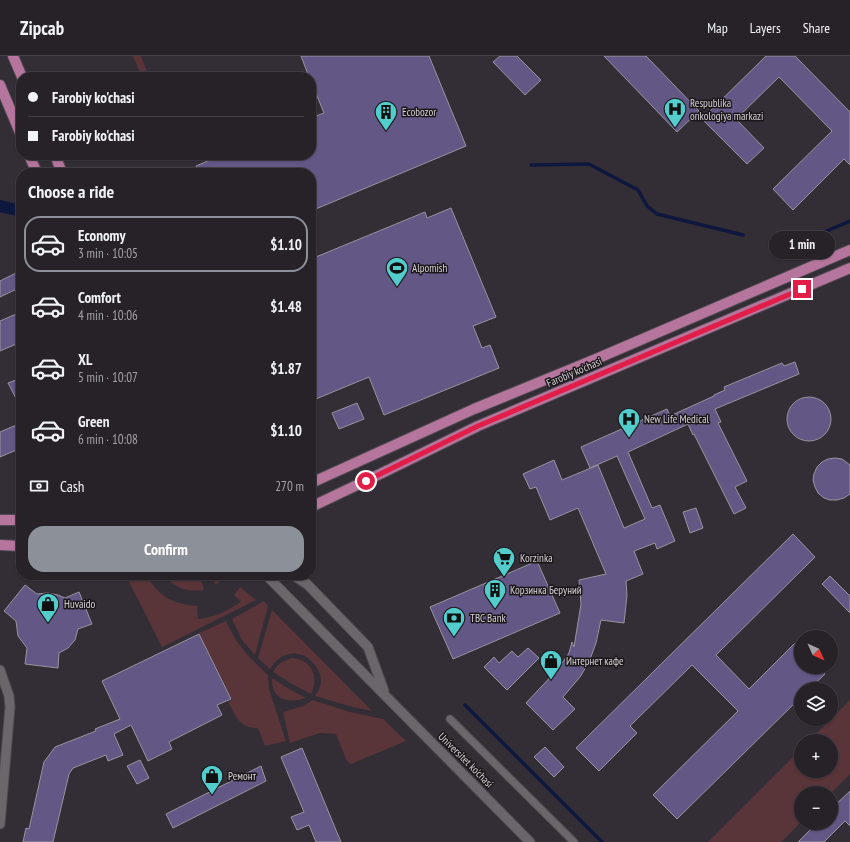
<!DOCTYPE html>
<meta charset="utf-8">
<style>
:root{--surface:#262228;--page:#2e2a30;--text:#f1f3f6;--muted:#a4a4a8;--line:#423f45;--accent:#8c9099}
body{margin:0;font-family:"PT Sans Narrow",sans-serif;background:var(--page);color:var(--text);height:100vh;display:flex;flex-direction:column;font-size:15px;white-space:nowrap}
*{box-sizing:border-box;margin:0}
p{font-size:13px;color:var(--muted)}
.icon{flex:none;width:22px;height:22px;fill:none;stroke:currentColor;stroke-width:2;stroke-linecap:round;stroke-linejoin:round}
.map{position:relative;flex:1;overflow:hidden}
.details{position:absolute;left:16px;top:112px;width:300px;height:412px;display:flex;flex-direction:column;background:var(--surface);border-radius:16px;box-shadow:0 1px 3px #0004,0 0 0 1px var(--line)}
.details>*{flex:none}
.guide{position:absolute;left:16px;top:16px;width:300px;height:88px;border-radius:16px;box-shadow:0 1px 3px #0004,0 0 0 1px var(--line);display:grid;align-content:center;height:88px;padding:0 12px;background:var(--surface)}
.needle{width:26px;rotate:135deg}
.controls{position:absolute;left:794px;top:574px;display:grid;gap:8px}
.controls a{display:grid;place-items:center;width:44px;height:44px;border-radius:50%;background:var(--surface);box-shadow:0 1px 3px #0004,0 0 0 1px var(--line);font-size:20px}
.end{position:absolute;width:18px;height:18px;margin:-9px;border:5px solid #e11d48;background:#fff;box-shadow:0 0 0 2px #fff}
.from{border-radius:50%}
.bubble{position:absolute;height:28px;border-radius:14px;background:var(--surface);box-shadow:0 1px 3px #0004,0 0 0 1px var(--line);font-size:13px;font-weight:800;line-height:28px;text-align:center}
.guide b{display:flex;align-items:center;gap:14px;height:38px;font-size:15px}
.guide b+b{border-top:1px solid var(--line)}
.guide i{width:10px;height:10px;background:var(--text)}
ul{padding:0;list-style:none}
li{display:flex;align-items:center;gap:12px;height:56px;margin:0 8px 6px;padding:0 4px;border:2px solid transparent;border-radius:16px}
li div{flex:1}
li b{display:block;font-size:15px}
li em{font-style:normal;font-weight:800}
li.active{border-color:var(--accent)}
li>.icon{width:36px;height:36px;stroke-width:1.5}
h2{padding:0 12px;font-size:18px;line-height:48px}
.pay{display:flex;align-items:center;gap:10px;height:44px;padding:0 12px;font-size:15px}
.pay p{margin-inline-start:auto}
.primary-button{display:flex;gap:8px;margin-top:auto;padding:8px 12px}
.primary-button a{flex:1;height:46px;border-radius:16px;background:var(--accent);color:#fff;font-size:16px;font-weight:800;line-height:46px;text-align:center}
header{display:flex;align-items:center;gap:24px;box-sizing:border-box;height:56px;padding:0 20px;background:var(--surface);border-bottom:1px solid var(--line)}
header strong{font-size:19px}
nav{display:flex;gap:22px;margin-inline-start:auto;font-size:14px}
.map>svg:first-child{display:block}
.green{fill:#593439}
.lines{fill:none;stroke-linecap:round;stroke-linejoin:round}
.stream{stroke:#0e173d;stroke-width:3.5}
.canal{stroke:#0e173d;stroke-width:12}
.building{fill:#635786;stroke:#97959e}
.pedestrian-casing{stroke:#4f4b50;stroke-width:9}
.minor-casing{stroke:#4f4b50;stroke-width:11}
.primary-casing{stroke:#4f4b50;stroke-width:12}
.pedestrian{stroke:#6b656c;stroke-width:7}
.minor{stroke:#6b656c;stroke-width:9}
.primary{stroke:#b6759d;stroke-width:10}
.route{stroke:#e11d48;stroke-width:5}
.labels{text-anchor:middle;stroke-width:3;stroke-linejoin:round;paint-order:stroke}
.poi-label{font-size:11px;fill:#d6d2d6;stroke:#1a171a;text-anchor:start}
.street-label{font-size:11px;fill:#d6d2d6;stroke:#1a171a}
</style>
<header>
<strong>Zipcab</strong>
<nav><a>Map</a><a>Layers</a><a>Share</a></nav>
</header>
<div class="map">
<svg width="850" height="786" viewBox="0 0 850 786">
<rect width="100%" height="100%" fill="#332e35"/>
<path class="green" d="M133 0H141L149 21H142Z
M134 519H147C157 540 175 549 197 550L198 563C214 562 228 554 241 546L234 539 240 531 256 544 162 591 126 520Z
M164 519H184L192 521 200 520 204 534C187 536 175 533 164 519Z
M209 519H226L216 529Z
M264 545 268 550 255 599 242 584 232 563Z
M272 554 372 655 353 651 315 640C318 635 321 631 321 625 321 619 318 613 314 608 301 592 280 595 270 613L258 602Z
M226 565C237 590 249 601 268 619L269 633 286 685 265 690 258 672C240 673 235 659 228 646L232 644 199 577Z
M293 602C313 604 319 622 311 638L292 628 273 616C277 608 284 604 293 602Z
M272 622 289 633 306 642C288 648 271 644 272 622Z
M313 644 350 656 383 663 406 685 351 708 348 706 346 703 336 678 320 677 290 687 283 656 303 650Z
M850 644V718L831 737H801V766L781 786H708L801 693V715H831V685H809Z"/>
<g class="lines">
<path class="stream" d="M531 109 589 108 638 134 647 150 657 158 743 179
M793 189 850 165
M465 649 602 786"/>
<path class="canal" d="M0 150 21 155"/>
</g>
<path class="building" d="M301 0H429L466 90 311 155V117H199L196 110 222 99H311V62L324 57 311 25V21H309Z
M500 0H517L541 24 525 39 493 6Z
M604 0H646L699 55 677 76Z
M766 0H795L850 56V109L844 103 793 154 773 133 832 75 779 21 736 63 764 92 747 108 702 63Z
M451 152 496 261 473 270 482 292 490 289 499 312 384 359 369 321 311 345V203L425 156 427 162Z
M16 217 21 231 0 241V225Z
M21 256V286L0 295V265Z
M795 306 799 318 715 353 721 366 718 367 747 425 735 431 746 452 734 458 694 378 693 379 688 368 628 396 652 452 660 449 675 485 657 493 655 487 634 495 643 518 626 525 627 539 624 567 601 564 596 587 589 606 580 621 563 641 575 653 553 674 526 647 558 613 569 597 572 586 574 591 581 548 579 524 606 518 578 452 550 464 536 431 530 433 523 418 554 404 562 424 598 409 624 472 645 463 617 400 590 412 581 391 667 353 670 360 714 340V339L725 334 724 331 782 307 784 310Z
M21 322V352L8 327Z
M787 363a22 22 0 1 1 44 0a22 22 0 1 1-44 0Z
M357 347 364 363 339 373 332 357Z
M21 367V392L0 401V376Z
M835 402 842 403 850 409V438L844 442 837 444H830L824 442 818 437 815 431 813 424 814 418 817 411 822 406 828 403Z
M696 452 703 472 690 477 683 456Z
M793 478 815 501 716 599 749 633 795 587 801 594V611H818L825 618 809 633H801V641L677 763 653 739 738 655 692 609 630 670 637 677 599 715 576 692Z
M537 505 560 557 453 603 430 551Z
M830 520 850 540V557L822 528Z
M25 529 37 538 48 537 58 539 65 542 79 536 92 568 78 573 75 584 68 592 59 597 58 612 25 608 27 592 18 580 16 565 4 555Z
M199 578 231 643 217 649 222 659 169 686 172 693 148 705 131 669 114 678 123 699 108 705 106 699 73 712 69 718 53 786H23L26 772 29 773 44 706 55 691 96 675 95 673 120 663 102 625Z
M528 592 539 602 507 634 484 611 494 601 499 607 512 595 518 601Z
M545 691 564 711 554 721 534 701Z
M302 692 341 786H316L309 769 297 774 291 761 304 756 281 701Z
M140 704 149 722 137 728 127 710Z
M261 710 266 725 173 772 166 758Z
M850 735V770L845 765 824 786H798L817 767H831V753Z"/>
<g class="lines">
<g class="pedestrian-casing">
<path id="pedestrian" d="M450 663 574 786"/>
</g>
<g class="minor-casing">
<path id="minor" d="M266 519 530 786
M293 519 307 528 368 591 384 635
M0 614 9 640 10 651 0 768"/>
</g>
<g class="primary-casing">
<path id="primary" d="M13 0 22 21
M0 29 21 79
M29 99 37 117
M55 99 62 117
M311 427 474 353 596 303 850 194
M311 451 380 418 478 370 850 212
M0 464H21
M0 489 21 490"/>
</g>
<use href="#pedestrian" class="pedestrian"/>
<use href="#minor" class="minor"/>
<use href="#primary" class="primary"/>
</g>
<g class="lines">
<path class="route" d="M366 425 478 370 802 233"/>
</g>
<defs>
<g id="hospital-pin" transform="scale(1.15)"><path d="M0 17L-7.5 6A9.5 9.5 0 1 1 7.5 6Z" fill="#52cdcc" stroke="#1a171a"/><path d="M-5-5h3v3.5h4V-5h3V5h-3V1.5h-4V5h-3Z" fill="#111"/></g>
<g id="building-pin" transform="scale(1.15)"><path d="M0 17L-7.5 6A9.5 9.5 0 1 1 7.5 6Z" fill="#52cdcc" stroke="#1a171a"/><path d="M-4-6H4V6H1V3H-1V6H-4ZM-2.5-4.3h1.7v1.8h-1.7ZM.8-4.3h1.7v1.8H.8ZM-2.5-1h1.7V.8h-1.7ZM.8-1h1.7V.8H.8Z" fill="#111"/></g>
<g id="stadium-pin" transform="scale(1.15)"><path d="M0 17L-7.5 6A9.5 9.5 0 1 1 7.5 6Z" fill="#52cdcc" stroke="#1a171a"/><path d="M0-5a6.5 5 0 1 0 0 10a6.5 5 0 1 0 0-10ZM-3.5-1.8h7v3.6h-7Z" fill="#111"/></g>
<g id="supermarket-pin" transform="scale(1.15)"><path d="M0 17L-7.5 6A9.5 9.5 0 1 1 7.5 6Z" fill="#52cdcc" stroke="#1a171a"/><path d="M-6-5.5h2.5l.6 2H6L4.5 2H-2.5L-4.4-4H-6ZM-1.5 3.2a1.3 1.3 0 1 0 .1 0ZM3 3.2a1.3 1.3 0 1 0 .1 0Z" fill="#111"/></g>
<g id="shop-pin" transform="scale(1.15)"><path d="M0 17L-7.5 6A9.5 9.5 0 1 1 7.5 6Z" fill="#52cdcc" stroke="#1a171a"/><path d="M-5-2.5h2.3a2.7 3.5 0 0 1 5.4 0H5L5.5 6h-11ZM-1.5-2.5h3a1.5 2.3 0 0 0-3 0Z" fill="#111"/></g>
<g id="bank-pin" transform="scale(1.15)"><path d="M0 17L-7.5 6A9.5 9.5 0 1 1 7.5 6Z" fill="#52cdcc" stroke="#1a171a"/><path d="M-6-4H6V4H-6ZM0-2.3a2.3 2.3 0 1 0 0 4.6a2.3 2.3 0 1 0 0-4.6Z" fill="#111"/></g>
</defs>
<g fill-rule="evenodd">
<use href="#hospital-pin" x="675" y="53"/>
<use href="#building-pin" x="386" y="56"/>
<use href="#stadium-pin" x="397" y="212"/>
<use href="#hospital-pin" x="629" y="363"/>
<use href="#supermarket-pin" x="504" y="502"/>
<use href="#building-pin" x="495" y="534"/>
<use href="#shop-pin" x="48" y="548"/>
<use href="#bank-pin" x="454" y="562"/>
<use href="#shop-pin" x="551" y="605"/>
<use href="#shop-pin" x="212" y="720"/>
</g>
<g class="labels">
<g class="poi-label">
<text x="690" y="51">Respublika<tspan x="690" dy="13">onkologiya markazi</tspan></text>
<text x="402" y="60">Ecobozor</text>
<text x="412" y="216">Alpomish</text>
<text x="644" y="367">New Life Medical</text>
<text x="520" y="506">Korzinka</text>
<text x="510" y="538">Корзинка Беруний</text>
<text x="64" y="552">Huvaido</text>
<text x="470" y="566">TBC Bank</text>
<text x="566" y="609">Интернет кафе</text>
<text x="228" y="724">Ремонт</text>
</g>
<g class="street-label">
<text transform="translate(574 316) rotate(-23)" y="4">Farobiy ko'chasi</text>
<text transform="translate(466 704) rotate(45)" y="4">Universitet ko'chasi</text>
</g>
</g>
</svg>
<div class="controls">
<a><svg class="needle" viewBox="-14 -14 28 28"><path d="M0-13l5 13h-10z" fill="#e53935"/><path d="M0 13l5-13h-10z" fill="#a4a4a8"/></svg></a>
<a><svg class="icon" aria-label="layers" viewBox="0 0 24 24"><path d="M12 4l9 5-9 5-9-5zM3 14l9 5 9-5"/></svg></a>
<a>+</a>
<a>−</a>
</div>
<i class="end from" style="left:366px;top:425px"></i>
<i class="end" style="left:802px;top:233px"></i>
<div class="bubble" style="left:769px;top:175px;width:66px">1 min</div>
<div class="guide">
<b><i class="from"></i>Farobiy ko'chasi</b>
<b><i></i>Farobiy ko'chasi</b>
</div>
<section class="details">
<h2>Choose a ride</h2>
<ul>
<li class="active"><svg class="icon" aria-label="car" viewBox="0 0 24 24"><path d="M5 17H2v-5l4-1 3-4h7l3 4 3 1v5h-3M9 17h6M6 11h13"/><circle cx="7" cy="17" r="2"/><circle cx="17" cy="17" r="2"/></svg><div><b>Economy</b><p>3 min · 10:05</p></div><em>$1.10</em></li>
<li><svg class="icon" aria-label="car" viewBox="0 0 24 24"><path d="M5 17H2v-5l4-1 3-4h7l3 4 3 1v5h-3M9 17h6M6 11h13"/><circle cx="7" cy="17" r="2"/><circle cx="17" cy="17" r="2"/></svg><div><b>Comfort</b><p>4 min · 10:06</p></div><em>$1.48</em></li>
<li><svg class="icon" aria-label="car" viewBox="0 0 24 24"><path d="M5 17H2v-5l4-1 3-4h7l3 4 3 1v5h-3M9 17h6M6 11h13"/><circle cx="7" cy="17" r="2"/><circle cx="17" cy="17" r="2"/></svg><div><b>XL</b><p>5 min · 10:07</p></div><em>$1.87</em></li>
<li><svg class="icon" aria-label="car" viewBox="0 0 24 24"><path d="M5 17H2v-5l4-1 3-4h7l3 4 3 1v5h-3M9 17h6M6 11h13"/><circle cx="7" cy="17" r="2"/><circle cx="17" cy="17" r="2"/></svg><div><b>Green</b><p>6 min · 10:08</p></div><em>$1.10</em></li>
</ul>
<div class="pay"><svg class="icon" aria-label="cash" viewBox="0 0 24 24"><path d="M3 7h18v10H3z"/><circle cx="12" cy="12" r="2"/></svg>Cash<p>270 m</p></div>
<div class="primary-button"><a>Confirm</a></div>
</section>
</div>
